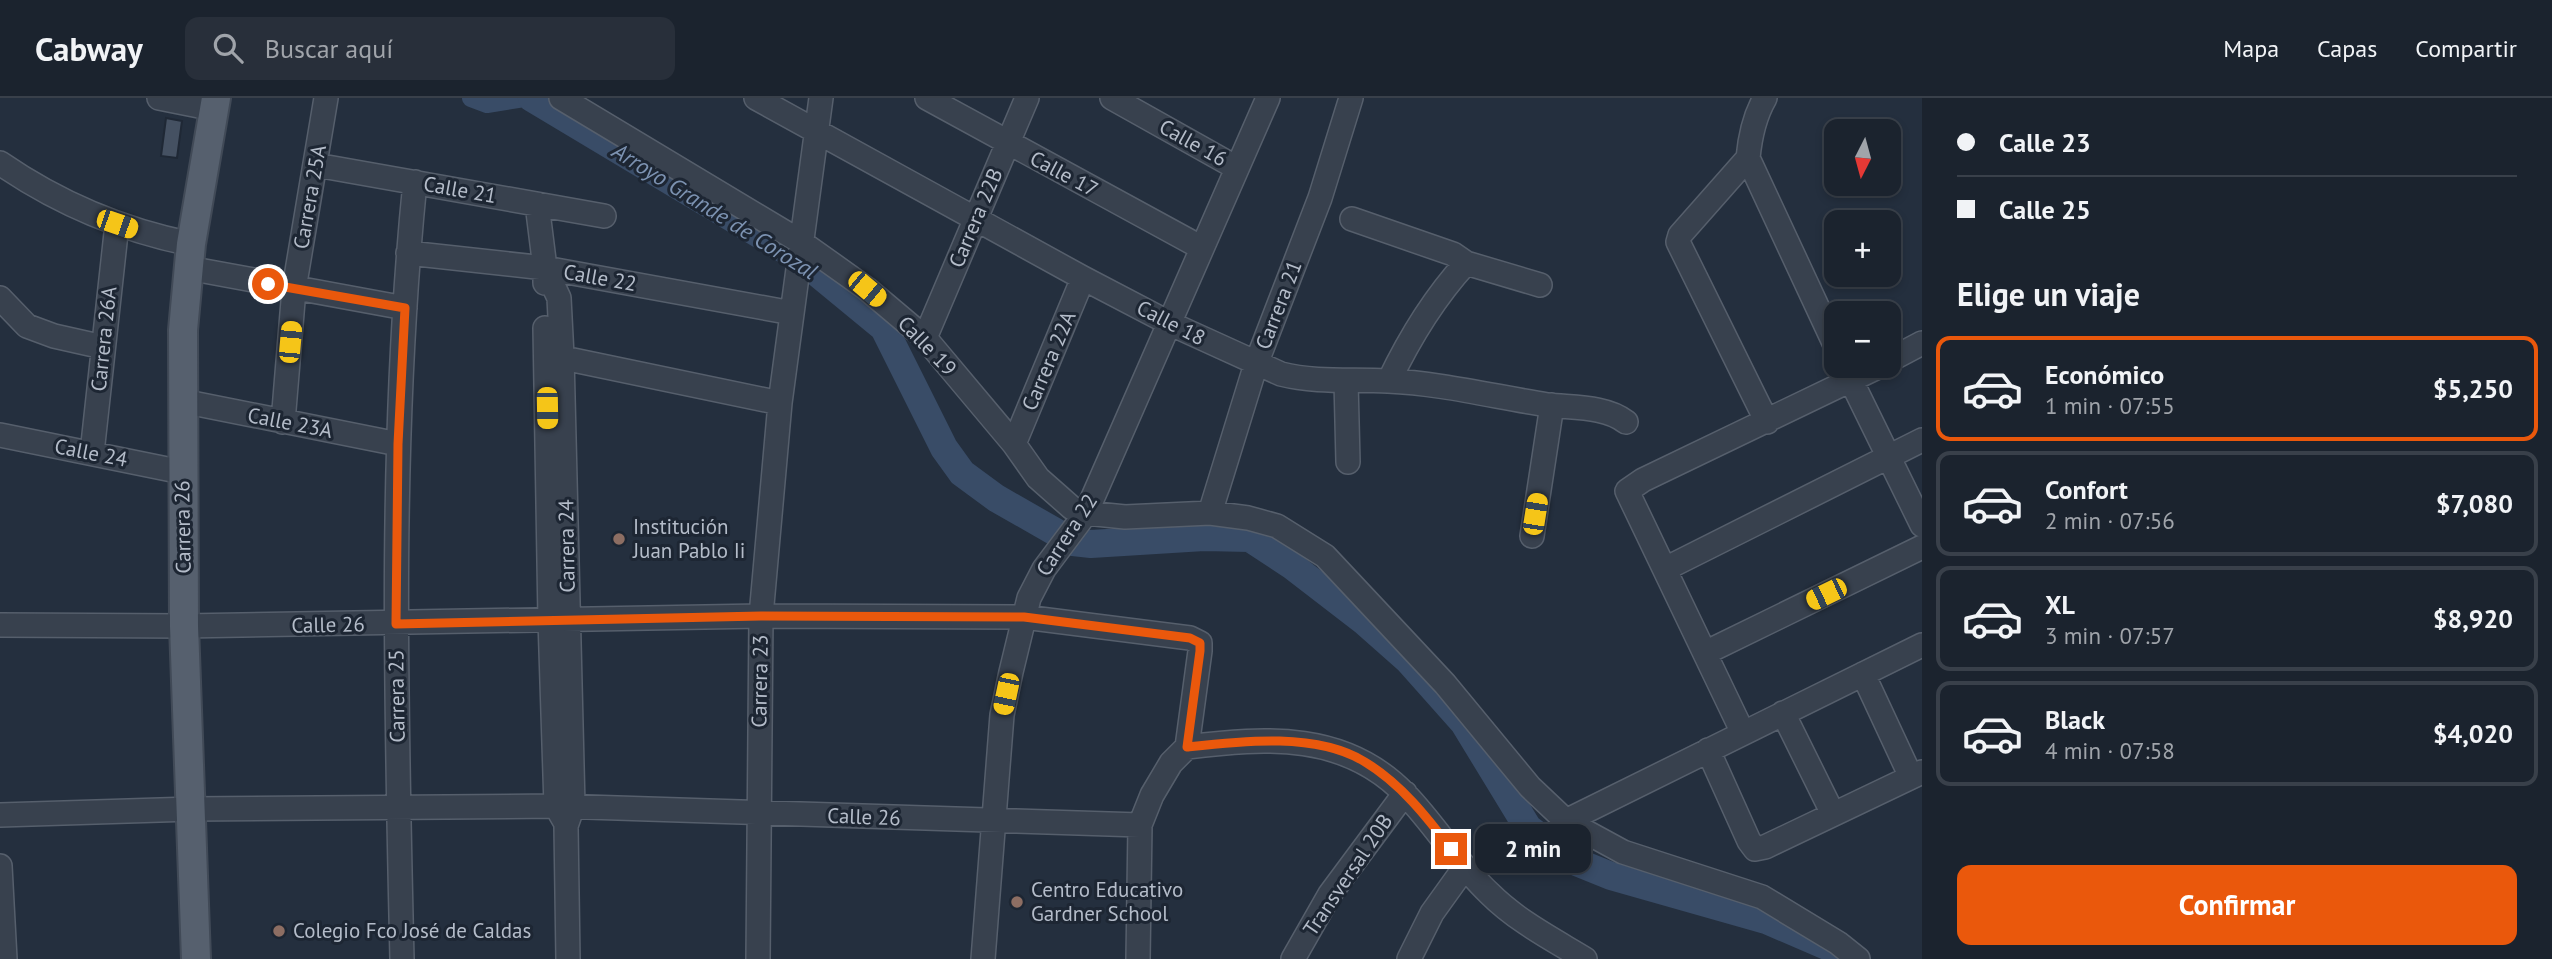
<!DOCTYPE html>
<html lang="es">
<meta charset="utf-8">
<style>
:root{--surface:#1b232e;--page:#282f3a;--text:#f1f3f6;--muted:#a0a4aa;--line:#39404a;--accent:#ea580c}
body{margin:0;font-family:"PT Sans",sans-serif;background:var(--page);color:var(--text);height:100vh;display:flex;flex-direction:column;font-size:26px;white-space:nowrap}
*{box-sizing:border-box;margin:0}
p{font-size:23px;color:var(--muted)}
.icon{flex:none;width:38px;height:38px;fill:none;stroke:currentColor;stroke-width:2;stroke-linecap:round;stroke-linejoin:round}
.map{position:relative;flex:1;overflow:hidden}
.side{display:flex;flex-direction:column;background:var(--surface);width:630px}
.side>*{flex:none}
.hud{display:grid;align-content:center;height:154px;padding:0 35px;background:var(--surface)}
.needle{width:46px;rotate:186deg}
.fabs{position:absolute;left:1824px;top:21px;display:grid;gap:14px}
.fabs a{display:grid;place-items:center;width:77px;height:77px;border-radius:14px;background:var(--surface);box-shadow:0 4px 10px #0003,0 0 0 2px var(--line);font-size:35px}
.end{position:absolute;width:32px;height:32px;margin:-16px;border:9px solid #ea580c;background:#fff;box-shadow:0 0 0 4px #fff}
.from{border-radius:50%}
.bubble{position:absolute;height:49px;border-radius:14px;background:var(--surface);box-shadow:0 4px 10px #0003,0 0 0 2px var(--line);font-size:23px;font-weight:800;line-height:49px;text-align:center}
.car{position:absolute;width:21px;height:42px;margin:-21px -10px;border-radius:9px;box-shadow:0 0 5px 2px #0007;background:linear-gradient(#f5c518 24%,#345 0 40%,#f5c518 0 76%,#345 0 86%,#f5c518 0)}
.hud b{display:flex;align-items:center;gap:24px;height:66px;font-size:26px}
.hud b+b{border-top:2px solid var(--line)}
.hud i{width:18px;height:18px;background:var(--text)}
ul{padding:0;list-style:none}
li{display:flex;align-items:center;gap:21px;height:105px;margin:0 14px 10px;padding:0 21px;border:4px solid var(--line);border-radius:14px}
li div{flex:1}
li b{display:block;font-size:26px}
li em{font-style:normal;font-weight:800}
li.current{border-color:var(--accent)}
li>.icon{width:63px;height:63px;stroke-width:1.5}
h2{padding:0 35px;font-size:32px;line-height:84px}
.cta{display:flex;gap:14px;margin-top:auto;padding:14px 35px}
.cta a{flex:1;height:80px;border-radius:14px;background:var(--accent);color:#fff;font-size:28px;font-weight:800;line-height:80px;text-align:center}
header{display:flex;align-items:center;gap:42px;box-sizing:border-box;height:98px;padding:0 35px;background:var(--surface);border-bottom:2px solid var(--line)}
header strong{font-size:33px}
nav{display:flex;gap:38px;margin-inline-start:auto;font-size:24px}
.search{width:490px;height:63px;background:var(--page);display:flex;align-items:center;gap:18px;box-sizing:border-box;padding:0 24px;border-radius:14px;color:var(--muted);font-size:26px}
main{display:flex;flex:1;min-height:0}
.map>svg:first-child{display:block}
.lines{fill:none;stroke-linecap:round;stroke-linejoin:round}
.canal{stroke:#394c67;stroke-width:18}
.river{stroke:#394c67;stroke-width:28}
.building{fill:#455162;stroke:#1f2835;stroke-width:2}
.minor-casing{stroke:#565f6c;stroke-width:26}
.major-casing{stroke:#414a57;stroke-width:32}
.minor{stroke:#38414e;stroke-width:23}
.major{stroke:#56606e;stroke-width:28}
.route{stroke:#ea580c;stroke-width:9}
.education-dot{fill:#8d6e63;stroke:#1d2633;stroke-width:2.5}
.labels{text-anchor:middle;stroke-width:6;stroke-linejoin:round;paint-order:stroke}
.street-label{font-size:21px;fill:#b4bcc9;stroke:#1d2633}
.poi-label{font-size:21px;fill:#b4bcc9;stroke:#1d2633;text-anchor:start}
.water-label{font-size:23px;font-style:italic;fill:#7c92b1;stroke:#1d2633}
</style>
<header>
<strong>Cabway</strong>
<div class="search"><svg class="icon" aria-label="search" viewBox="0 0 24 24"><circle cx="10" cy="10" r="6"/><path d="M15 15l6 6"/></svg>Buscar aquí</div>
<nav><a>Mapa</a><a>Capas</a><a>Compartir</a></nav>
</header>
<main>
<div class="map">
<svg width="1922" height="861" viewBox="0 0 1922 861">
<rect width="100%" height="100%" fill="#242f3e"/>
<g class="lines">
<path class="canal" d="M471 0 487 6 524 0"/>
<path class="river" d="M532 0 799 160 884 230 944 350 962 375 996 400 1073 444 1091 446 1204 439 1250 440 1291 467 1365 524 1408 562 1464 625 1528 730 1569 761 1611 778 1766 822 1836 852 1840 857"/>
</g>
<path class="building" d="M166 20 182 23 177 60 161 58Z"/>
<g class="lines">
<g class="minor-casing">
<path id="minor" d="M159 0 214 11
M561 0 801 144 867 191 925 240 1014 346 1038 380 1072 410 1086 415 1125 419 1210 415 1248 420 1277 428 1325 458 1445 586 1530 689 1566 723 1623 754 1762 799 1838 845 1858 861
M756 0 1083 180 1171 226 1281 276C1317 285 1352 281 1388 283 1440 285 1496 299 1548 307 1573 310 1606 308 1626 324
M927 0 1202 150
M1112 0 1237 70
M1765 0C1754 19 1750 39 1748 60L1836 249
M1748 60 1680 137 1678 144 1767 324
M0 65C58 105 122 132 191 146
M316 67 604 118
M537 106 545 170V185
M1352 121 1453 156 1466 165 1540 187
M408 155 545 170 792 215
M188 170 405 210
M545 170 559 200 562 258 573 708 566 728 568 861
M0 200 27 228 54 238 103 249
M545 230 550 522 556 708 564 722
M925 240 1027 0
M549 257 780 305
M1888 263 1922 245
M1844 268 1922 427
M1346 283 1348 364
M1389 283C1410 239 1433 201 1466 165
M182 303 398 346
M283 324 294 191 326 0
M0 337 182 374
M1014 346 1083 180
M92 355 117 126
M1210 415 1256 266 1320 100 1351 0
M1532 438 1552 307
M1665 471 1922 342
M0 527 184 528 761 518 1024 519 1190 540 1200 545V553L1187 649 1171 665 1152 697 1140 727 1138 861
M1705 555 1922 449
M1863 576 1911 679
M1783 615 1833 716
M1743 635 1627 393 1643 382 1880 268
M1187 649C1267 639 1346 634 1406 697 1436 728 1458 766 1489 795 1517 823 1552 841 1585 861
M1708 652 1749 743 1755 751 1765 749 1922 674
M0 717 192 711 556 708 1140 727
M1566 723 1922 547
M0 768 5 861
M402 861C396 602 389 342 415 84
M758 861 761 518 780 305 821 0
M983 861 1002 617 1011 574 1029 500 1044 471 1086 415 1268 0
M1293 861 1330 796 1405 695
M1409 861 1432 815 1465 769"/>
</g>
<g class="major-casing">
<path id="major" d="M196 861 184 528 183 232 191 146 216 0"/>
</g>
<use href="#minor" class="minor"/>
<use href="#major" class="major"/>
</g>
<g class="lines">
<path class="route" d="M268 186 405 210 398 346 396 526 761 518 1024 519 1190 540 1200 545V553L1187 649C1241 643 1317 634 1365 664 1400 685 1427 719 1451 751"/>
</g>
<g class="education-dot">
<circle cx="619" cy="441" r="7"/>
<circle cx="1017" cy="804" r="7"/>
<circle cx="279" cy="833" r="7"/>
</g>
<g class="labels">
<g class="street-label">
<text transform="translate(1193 45) rotate(29)" y="7">Calle 16</text>
<text transform="translate(1064 76) rotate(28)" y="7">Calle 17</text>
<text transform="translate(460 92) rotate(10)" y="7">Calle 21</text>
<text transform="translate(310 99) rotate(-80)" y="7">Carrera 25A</text>
<text transform="translate(976 120) rotate(-67)" y="7">Carrera 22B</text>
<text transform="translate(600 180) rotate(10)" y="7">Calle 22</text>
<text transform="translate(1279 207) rotate(-69)" y="7">Carrera 21</text>
<text transform="translate(1171 225) rotate(27)" y="7">Calle 18</text>
<text transform="translate(104 241) rotate(-84)" y="7">Carrera 26A</text>
<text transform="translate(927 248) rotate(46)" y="7">Calle 19</text>
<text transform="translate(1049 263) rotate(-67)" y="7">Carrera 22A</text>
<text transform="translate(290 325) rotate(11)" y="7">Calle 23A</text>
<text transform="translate(91 355) rotate(11)" y="7">Calle 24</text>
<text transform="translate(183 429) rotate(-91)" y="7">Carrera 26</text>
<text transform="translate(1067 437) rotate(-57)" y="7">Carrera 22</text>
<text transform="translate(567 448) rotate(-91)" y="7">Carrera 24</text>
<text transform="translate(328 527) rotate(-1)" y="7">Calle 26</text>
<text transform="translate(760 583) rotate(-89)" y="7">Carrera 23</text>
<text transform="translate(397 598) rotate(-91)" y="7">Carrera 25</text>
<text transform="translate(864 719) rotate(2)" y="7">Calle 26</text>
<text transform="translate(1348 777) rotate(-56)" y="7">Transversal 20B</text>
</g>
<g class="poi-label">
<text x="633" y="436">Institución<tspan x="633" dy="24">Juan Pablo Ii</tspan></text>
<text x="1031" y="799">Centro Educativo<tspan x="1031" dy="24">Gardner School</tspan></text>
<text x="293" y="840">Colegio Fco José de Caldas</text>
</g>
<g class="water-label">
<text transform="translate(715 113) rotate(32)" y="8">Arroyo Grande de Corozal</text>
</g>
</g>
</svg>
<div class="fabs">
<a><svg class="needle" viewBox="-14 -14 28 28"><path d="M0-13l5 13h-10z" fill="#e53935"/><path d="M0 13l5-13h-10z" fill="#a0a4aa"/></svg></a>
<a>+</a>
<a>−</a>
</div>
<i class="end from" style="left:268px;top:186px"></i>
<i class="end" style="left:1451px;top:751px"></i>
<div class="bubble" style="left:1475px;top:726px;width:116px">2 min</div>
<i class="car" style="left:117px;top:126px;rotate:109deg"></i>
<i class="car" style="left:867px;top:191px;rotate:130deg"></i>
<i class="car" style="left:290px;top:244px;rotate:5deg"></i>
<i class="car" style="left:547px;top:310px;rotate:179deg"></i>
<i class="car" style="left:1535px;top:416px;rotate:9deg"></i>
<i class="car" style="left:1826px;top:496px;rotate:244deg"></i>
<i class="car" style="left:1006px;top:596px;rotate:192deg"></i>
</div>
<section class="side">
<div class="hud">
<b><i class="from"></i>Calle 23</b>
<b><i></i>Calle 25</b>
</div>
<h2>Elige un viaje</h2>
<ul>
<li class="current"><svg class="icon" aria-label="car" viewBox="0 0 24 24"><path d="M5 17H2v-5l4-1 3-4h7l3 4 3 1v5h-3M9 17h6M6 11h13"/><circle cx="7" cy="17" r="2"/><circle cx="17" cy="17" r="2"/></svg><div><b>Económico</b><p>1 min · 07:55</p></div><em>$5,250</em></li>
<li><svg class="icon" aria-label="car" viewBox="0 0 24 24"><path d="M5 17H2v-5l4-1 3-4h7l3 4 3 1v5h-3M9 17h6M6 11h13"/><circle cx="7" cy="17" r="2"/><circle cx="17" cy="17" r="2"/></svg><div><b>Confort</b><p>2 min · 07:56</p></div><em>$7,080</em></li>
<li><svg class="icon" aria-label="car" viewBox="0 0 24 24"><path d="M5 17H2v-5l4-1 3-4h7l3 4 3 1v5h-3M9 17h6M6 11h13"/><circle cx="7" cy="17" r="2"/><circle cx="17" cy="17" r="2"/></svg><div><b>XL</b><p>3 min · 07:57</p></div><em>$8,920</em></li>
<li><svg class="icon" aria-label="car" viewBox="0 0 24 24"><path d="M5 17H2v-5l4-1 3-4h7l3 4 3 1v5h-3M9 17h6M6 11h13"/><circle cx="7" cy="17" r="2"/><circle cx="17" cy="17" r="2"/></svg><div><b>Black</b><p>4 min · 07:58</p></div><em>$4,020</em></li>
</ul>
<div class="cta"><a>Confirmar</a></div>
</section>
</main>
